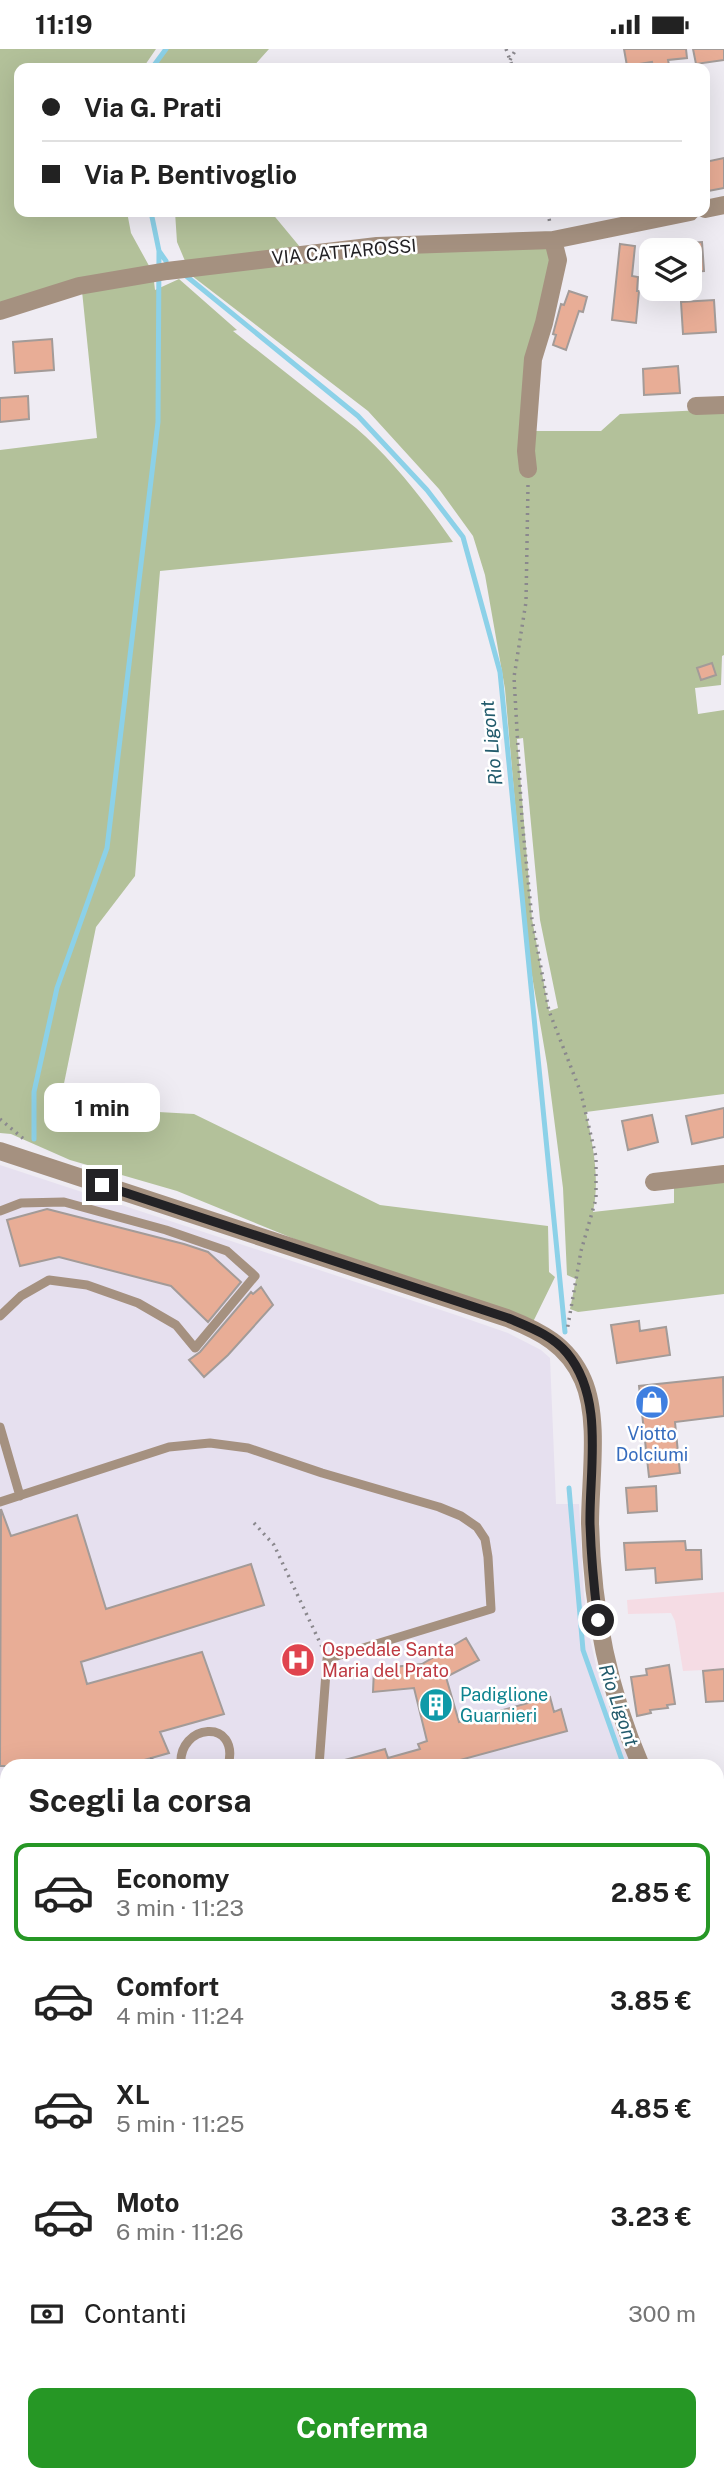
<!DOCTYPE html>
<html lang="it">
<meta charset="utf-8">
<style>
:root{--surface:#fff;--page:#f6f6f6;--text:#222;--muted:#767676;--line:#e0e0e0;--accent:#269725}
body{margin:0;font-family:"Public Sans",sans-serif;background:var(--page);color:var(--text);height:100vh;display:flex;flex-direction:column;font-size:26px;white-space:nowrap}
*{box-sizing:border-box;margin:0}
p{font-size:23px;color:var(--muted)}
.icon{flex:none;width:38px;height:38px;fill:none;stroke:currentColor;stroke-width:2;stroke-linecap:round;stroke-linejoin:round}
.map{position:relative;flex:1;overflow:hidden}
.drawer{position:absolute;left:0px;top:1710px;width:724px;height:723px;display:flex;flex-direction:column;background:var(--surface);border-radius:21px 21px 0 0;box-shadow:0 7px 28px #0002}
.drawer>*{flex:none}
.guide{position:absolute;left:14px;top:14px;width:696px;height:154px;border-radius:14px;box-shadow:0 7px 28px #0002;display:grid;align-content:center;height:154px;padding:0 28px;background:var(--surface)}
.tools{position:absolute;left:639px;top:189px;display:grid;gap:14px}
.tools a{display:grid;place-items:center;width:63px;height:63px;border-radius:14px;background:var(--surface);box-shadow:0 7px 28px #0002;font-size:35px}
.end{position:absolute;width:32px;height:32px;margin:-16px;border:9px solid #232225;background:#fff;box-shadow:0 0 0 4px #fff}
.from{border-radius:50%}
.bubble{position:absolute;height:49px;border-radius:14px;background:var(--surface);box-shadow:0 7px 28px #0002;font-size:23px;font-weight:700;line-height:49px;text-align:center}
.guide b{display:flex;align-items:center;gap:24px;height:66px;font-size:26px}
.guide b+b{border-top:2px solid var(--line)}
.guide i{width:18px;height:18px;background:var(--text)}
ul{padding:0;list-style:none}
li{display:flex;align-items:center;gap:21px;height:98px;margin:0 14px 10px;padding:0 14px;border:4px solid transparent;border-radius:14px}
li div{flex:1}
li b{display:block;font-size:26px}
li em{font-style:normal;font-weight:700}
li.active{border-color:var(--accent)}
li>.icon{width:63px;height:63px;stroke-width:1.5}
h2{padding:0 28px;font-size:32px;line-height:84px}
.pay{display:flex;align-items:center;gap:18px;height:77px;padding:0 28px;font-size:26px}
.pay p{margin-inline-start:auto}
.cta{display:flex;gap:14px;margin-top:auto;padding:14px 28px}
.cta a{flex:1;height:80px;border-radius:14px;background:var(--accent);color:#fff;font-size:28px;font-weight:700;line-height:80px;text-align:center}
.status{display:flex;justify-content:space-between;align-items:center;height:49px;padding:0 35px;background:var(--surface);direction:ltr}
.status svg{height:19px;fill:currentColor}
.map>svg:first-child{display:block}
.built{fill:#e6e0ef}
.industrial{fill:#f5dce4}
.green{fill:#b3c19a;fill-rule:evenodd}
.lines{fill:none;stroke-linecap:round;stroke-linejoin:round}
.stream{stroke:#8cd1e8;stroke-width:5}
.building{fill:#e8ad96;stroke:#a39b98;stroke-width:2}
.path{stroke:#8a888d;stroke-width:3.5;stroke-dasharray:2 5;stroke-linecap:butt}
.service{stroke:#a59180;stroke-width:9}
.minor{stroke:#a59180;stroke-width:18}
.tertiary{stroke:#a59180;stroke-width:18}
.primary{stroke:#684626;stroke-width:18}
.route{stroke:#232225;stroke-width:9}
.labels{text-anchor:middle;stroke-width:5;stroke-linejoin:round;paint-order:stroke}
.street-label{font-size:18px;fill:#232225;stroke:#fff}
.shop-label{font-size:18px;fill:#366cbe;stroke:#fff}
.health-label{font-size:18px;fill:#be3a42;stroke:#fff;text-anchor:start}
.culture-label{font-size:18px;fill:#0d838f;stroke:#fff;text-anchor:start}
.water-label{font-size:19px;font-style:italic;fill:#225b6c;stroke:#fff}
</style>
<div class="status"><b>11:19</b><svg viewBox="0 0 49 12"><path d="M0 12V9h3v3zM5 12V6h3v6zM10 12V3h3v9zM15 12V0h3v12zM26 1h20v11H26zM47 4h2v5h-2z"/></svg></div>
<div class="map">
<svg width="724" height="2432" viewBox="0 0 724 2432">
<rect width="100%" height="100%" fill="#efecf3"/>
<path class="built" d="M0 1116 456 1266 508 1284 541 1301 550 1309 556 1455H579L584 1546 590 1589 600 1634 613 1675 632 1717H7V2077L0 2079Z"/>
<path class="industrial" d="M724 1543V1620L683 1622 675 1572 671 1564 628 1565 627 1551Z"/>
<path class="green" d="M0 0H156L143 19H19V163H127L131 184 153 224 155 241 179 230 237 281 233 282 356 379C392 410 426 454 453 493L160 522 135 827 96 878 60 1054 123 1061 194 1065 380 1156 548 1177 549 1223 555 1228 533 1273 314 1198 177 1142 70 1111 11 1085 0 1084V401L97 389 82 242 0 262Z
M166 0H269L252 19H152Z
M175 163H271L300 198 553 191 527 382H601L620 365 724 360V606L722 607 721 636 695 639 698 665 724 661V1045L586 1063C593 1097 600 1129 593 1163L674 1154V1137L724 1132V1245L578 1263 570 1260 576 1230 567 1226 563 1139 547 1015 528 903 505 640 485 526 473 487 439 440 368 362 183 220 188 219 177 193ZM523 689 540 871 558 959 549 962 532 870 517 690Z"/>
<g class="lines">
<path class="stream" d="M152 19 166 0
M151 163 159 202 166 212
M185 226 358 367 427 441 463 488 500 623 565 1283
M34 1090V1043L57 939 107 799 158 373 159 202
M569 1439 583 1601 624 1717
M718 2232 724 2252
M718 2376 724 2364
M605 2432 617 2426"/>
</g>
<path class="building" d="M624 0H686L687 9 668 11 669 16 653 18 652 13 627 17Z
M693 0H724V11L696 15Z
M724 109V139L708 142 705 113Z
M702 193 704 222 690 223V194Z
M620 195 635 197 632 227 638 228 637 242H639L636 274 612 271Z
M569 242 587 248 583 263 579 262 566 301 553 296 556 286 553 285 561 255 564 256Z
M714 251 716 283 683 285 681 253Z
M52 290 54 321 15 324 13 293Z
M678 317 680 344 644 346 643 320Z
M28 347 29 370 0 373V349Z
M712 614 716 626 701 631 697 619Z
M724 1059V1088L692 1095 686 1067Z
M652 1066 658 1093 628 1101 622 1072Z
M47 1160 184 1195 208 1203 241 1233 208 1273 171 1237 59 1208 20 1217 7 1171Z
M261 1238 273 1256 228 1306 204 1328 189 1311 200 1303 251 1243 253 1245Z
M639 1272 640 1282 666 1278 670 1306 617 1314 611 1276Z
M723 1328 724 1367 675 1373 680 1424 649 1428 639 1337Z
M656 1437 657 1462 628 1464 626 1439Z
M1 1460 11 1487 77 1466 106 1560 251 1515 264 1556 81 1613 87 1635 202 1603 224 1665 160 1683 169 1704 123 1717H0Z
M685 1492 686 1501H701L702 1530 656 1534 655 1519 626 1521 624 1494Z
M466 1589 479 1611 446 1628 459 1673 550 1648 554 1663 561 1660 567 1682 438 1717H342L341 1712 385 1700 388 1709 420 1700 418 1695 427 1692 414 1639 373 1643 374 1620 422 1615Z
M669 1616 675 1655 667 1656 668 1659 650 1661 651 1664 637 1667 631 1628 647 1626 646 1620Z
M724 1620V1652L706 1653 703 1622Z"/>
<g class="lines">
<path class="path" d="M506 0 513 19
M510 11 516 0
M548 163 550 175
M528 436 526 553 514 628 522 770 532 870 549 962 581 1044 596 1108V1150L581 1202 567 1282
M0 1070 25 1091
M254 1474 274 1496 322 1598
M149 1717 152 1709
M0 1951 7 1948"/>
<path class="service" d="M0 1162 21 1154 64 1153 166 1181 227 1202 255 1227 195 1299 176 1276 138 1254 87 1236 49 1231 21 1247 0 1267
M0 1378 20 1447
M0 1453 169 1398 210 1394 248 1399 322 1424 439 1458 461 1467 477 1478 485 1490 488 1508 491 1560 327 1610 319 1717
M181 1717C177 1674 241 1668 228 1717"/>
<path class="minor" d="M705 160 724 156
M0 262 79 237 167 222 377 197 553 191 690 163
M696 357 724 356
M528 420 526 402 533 310 544 274 558 211 553 191
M654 1133 724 1125
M721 2195 724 2202
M450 2432 463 2426"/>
<path class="tertiary" d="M0 1102 507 1269C540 1282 568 1296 583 1331 600 1370 590 1431 590 1474 592 1558 607 1639 641 1717
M718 2405 724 2402
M666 2432 679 2426"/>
<path class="primary" d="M718 1893 724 1894
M0 2079 7 2076"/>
</g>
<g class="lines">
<path class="route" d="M102 1136 508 1269C529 1278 552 1286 567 1304 605 1350 589 1420 590 1475 591 1507 594 1539 598 1571"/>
</g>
<defs>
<g id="shop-disc" transform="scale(1.75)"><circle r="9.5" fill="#3f7fe0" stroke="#fff"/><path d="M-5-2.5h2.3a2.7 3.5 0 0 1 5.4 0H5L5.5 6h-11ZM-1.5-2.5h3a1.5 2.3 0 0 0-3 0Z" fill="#fff"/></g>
<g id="hospital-disc" transform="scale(1.75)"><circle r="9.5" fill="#e0444e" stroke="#fff"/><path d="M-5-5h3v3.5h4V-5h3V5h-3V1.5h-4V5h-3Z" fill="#fff"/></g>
<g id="building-disc" transform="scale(1.75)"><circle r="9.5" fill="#0f9aa8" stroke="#fff"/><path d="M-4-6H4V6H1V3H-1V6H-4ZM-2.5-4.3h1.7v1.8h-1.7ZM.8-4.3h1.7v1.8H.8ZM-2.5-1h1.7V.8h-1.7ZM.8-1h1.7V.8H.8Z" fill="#fff"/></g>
</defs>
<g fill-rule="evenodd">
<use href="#shop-disc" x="652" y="1353"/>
<use href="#hospital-disc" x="298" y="1611"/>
<use href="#building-disc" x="436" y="1656"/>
</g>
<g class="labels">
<g class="street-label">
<text transform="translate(344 203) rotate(-5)" y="6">VIA CATTAROSSI</text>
</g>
<g class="shop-label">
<text x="652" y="1391">Viotto<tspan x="652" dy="21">Dolciumi</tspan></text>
</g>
<g class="health-label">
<text x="322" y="1607">Ospedale Santa<tspan x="322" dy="21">Maria del Prato</tspan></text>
</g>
<g class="culture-label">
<text x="460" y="1652">Padiglione<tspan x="460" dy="21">Guarnieri</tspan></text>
</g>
<g class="water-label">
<text transform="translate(491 694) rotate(-96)" y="7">Rio Ligont</text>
<text transform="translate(619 1656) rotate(71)" y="7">Rio Ligont</text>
</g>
</g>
</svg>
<div class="tools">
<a><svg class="icon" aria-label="layers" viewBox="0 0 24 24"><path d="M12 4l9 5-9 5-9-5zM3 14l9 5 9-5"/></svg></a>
</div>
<i class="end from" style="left:598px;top:1571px"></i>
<i class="end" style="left:102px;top:1136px"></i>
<div class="bubble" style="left:44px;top:1034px;width:116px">1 min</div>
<div class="guide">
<b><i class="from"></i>Via G. Prati</b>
<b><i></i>Via P. Bentivoglio</b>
</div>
<section class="drawer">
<h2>Scegli la corsa</h2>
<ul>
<li class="active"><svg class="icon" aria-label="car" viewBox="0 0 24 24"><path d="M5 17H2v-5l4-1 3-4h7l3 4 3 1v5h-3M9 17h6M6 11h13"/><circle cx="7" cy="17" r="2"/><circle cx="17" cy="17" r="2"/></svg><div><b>Economy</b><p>3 min · 11:23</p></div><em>2.85 €</em></li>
<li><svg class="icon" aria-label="car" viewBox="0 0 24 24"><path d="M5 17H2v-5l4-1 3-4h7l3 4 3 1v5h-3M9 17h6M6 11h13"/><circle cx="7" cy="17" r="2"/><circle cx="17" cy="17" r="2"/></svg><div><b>Comfort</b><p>4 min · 11:24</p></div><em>3.85 €</em></li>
<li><svg class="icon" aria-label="car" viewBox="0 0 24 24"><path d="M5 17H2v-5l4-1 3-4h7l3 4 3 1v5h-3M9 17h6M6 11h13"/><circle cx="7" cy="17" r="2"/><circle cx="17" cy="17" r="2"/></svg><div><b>XL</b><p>5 min · 11:25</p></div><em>4.85 €</em></li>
<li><svg class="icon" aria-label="car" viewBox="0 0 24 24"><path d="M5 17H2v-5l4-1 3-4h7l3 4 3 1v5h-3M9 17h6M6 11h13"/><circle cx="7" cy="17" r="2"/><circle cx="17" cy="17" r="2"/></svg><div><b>Moto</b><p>6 min · 11:26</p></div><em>3.23 €</em></li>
</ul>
<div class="pay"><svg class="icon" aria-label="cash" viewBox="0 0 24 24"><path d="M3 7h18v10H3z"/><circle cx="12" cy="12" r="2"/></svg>Contanti<p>300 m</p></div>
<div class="cta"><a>Conferma</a></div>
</section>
</div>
